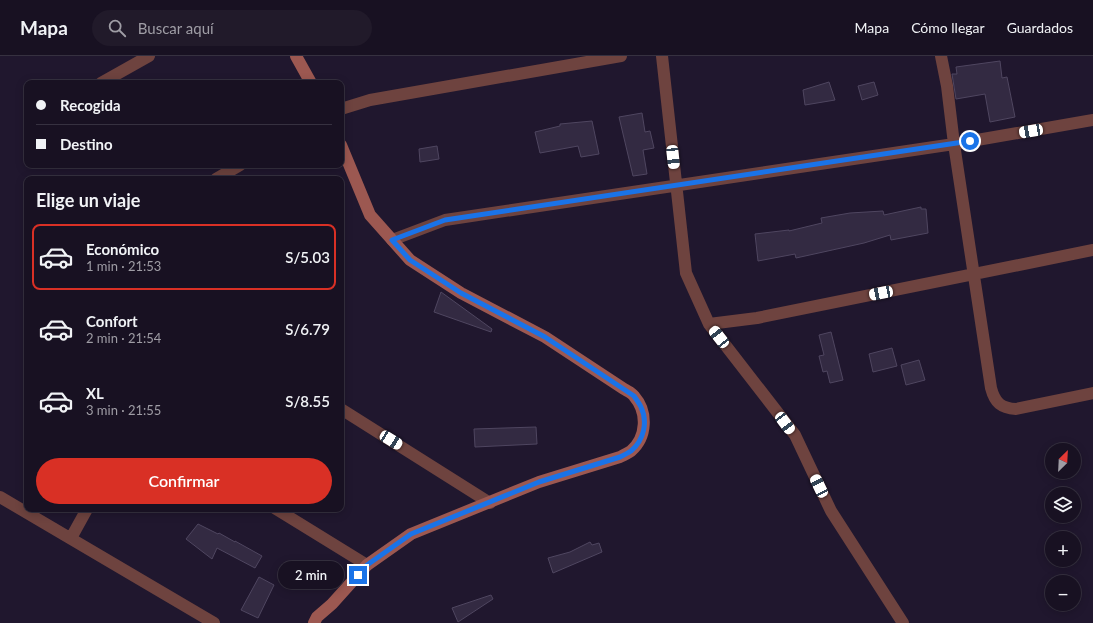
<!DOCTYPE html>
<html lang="es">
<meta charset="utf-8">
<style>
:root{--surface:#181122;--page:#211a2a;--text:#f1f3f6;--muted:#9f9da5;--line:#363140;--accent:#d93025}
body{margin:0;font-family:Lato,sans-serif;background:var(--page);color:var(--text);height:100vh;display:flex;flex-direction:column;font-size:15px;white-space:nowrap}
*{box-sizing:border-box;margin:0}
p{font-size:13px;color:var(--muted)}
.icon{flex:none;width:22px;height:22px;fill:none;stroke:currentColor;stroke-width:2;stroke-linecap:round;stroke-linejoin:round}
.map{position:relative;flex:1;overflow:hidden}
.drawer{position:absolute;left:24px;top:120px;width:320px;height:336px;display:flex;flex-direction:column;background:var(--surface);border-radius:8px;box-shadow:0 2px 10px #0003,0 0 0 1px var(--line)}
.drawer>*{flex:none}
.hud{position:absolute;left:24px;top:24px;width:320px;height:88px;border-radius:8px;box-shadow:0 2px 10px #0003,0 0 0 1px var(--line);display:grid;align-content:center;height:88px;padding:0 12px;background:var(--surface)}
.needle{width:26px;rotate:24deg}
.controls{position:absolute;left:1045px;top:387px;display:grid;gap:8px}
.controls a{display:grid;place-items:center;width:36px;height:36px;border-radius:50%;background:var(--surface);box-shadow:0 2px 10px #0003,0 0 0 1px var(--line);font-size:20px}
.end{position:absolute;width:18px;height:18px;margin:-9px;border:5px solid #1a73e8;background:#fff;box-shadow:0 0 0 2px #fff}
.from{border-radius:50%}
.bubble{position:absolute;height:28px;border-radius:14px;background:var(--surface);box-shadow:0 2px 10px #0003,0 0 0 1px var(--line);font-size:13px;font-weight:600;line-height:28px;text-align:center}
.car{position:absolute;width:12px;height:24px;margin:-12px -6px;border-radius:5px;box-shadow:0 0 3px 1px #0007;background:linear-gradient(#fff 24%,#345 0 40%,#fff 0 76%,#345 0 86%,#fff 0)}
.hud b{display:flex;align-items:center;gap:14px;height:38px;font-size:15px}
.hud b+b{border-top:1px solid var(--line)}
.hud i{width:10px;height:10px;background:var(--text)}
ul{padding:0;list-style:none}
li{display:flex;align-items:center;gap:12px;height:66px;margin:0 8px 6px;padding:0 4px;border:2px solid transparent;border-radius:8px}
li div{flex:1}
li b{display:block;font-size:15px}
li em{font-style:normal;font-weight:600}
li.on{border-color:var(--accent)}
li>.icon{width:36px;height:36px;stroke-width:1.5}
h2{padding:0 12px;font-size:18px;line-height:48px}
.button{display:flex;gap:8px;margin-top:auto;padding:8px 12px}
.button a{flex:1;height:46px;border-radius:24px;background:var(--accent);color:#fff;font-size:16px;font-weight:600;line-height:46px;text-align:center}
header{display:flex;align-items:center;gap:24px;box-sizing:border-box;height:56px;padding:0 20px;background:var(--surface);border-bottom:1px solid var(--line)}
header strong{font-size:19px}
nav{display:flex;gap:22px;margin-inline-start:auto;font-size:14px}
.search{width:280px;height:36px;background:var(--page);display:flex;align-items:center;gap:10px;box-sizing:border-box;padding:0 14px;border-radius:22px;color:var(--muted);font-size:15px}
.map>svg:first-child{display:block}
.building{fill:#332a42;stroke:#4f4660}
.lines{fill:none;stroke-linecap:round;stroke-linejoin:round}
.street{stroke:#6e433f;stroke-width:12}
.secondary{stroke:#9c5851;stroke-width:12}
.route{stroke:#1a73e8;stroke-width:5}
</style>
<header>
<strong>Mapa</strong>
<div class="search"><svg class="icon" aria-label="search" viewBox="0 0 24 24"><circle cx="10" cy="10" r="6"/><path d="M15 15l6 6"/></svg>Buscar aquí</div>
<nav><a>Mapa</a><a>Cómo llegar</a><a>Guardados</a></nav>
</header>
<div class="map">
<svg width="1093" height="567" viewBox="0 0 1093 567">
<rect width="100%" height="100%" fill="#20172e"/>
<path class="building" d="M1000 5 1002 22 1007 21 1015 61 990 66 985 38 956 43 952 18H957L956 11Z
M829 26 835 44 805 49 803 34Z
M874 26 878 39 862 44 858 30Z
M642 57 645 76 650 75 654 92 643 94 647 118 633 120 619 61Z
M592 65 599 98 581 101 578 90 540 97 535 76 560 70V68Z
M437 90 439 103 420 106 419 93Z
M921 151V153H926L928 177 891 184 890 179 864 187 796 202 795 198 758 205 755 178 789 174V175L822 167 821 162 850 157 883 155 884 159Z
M441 236 492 273 491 276 434 256Z
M831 276 843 324 830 327 827 315 823 316 819 300 824 299 819 279Z
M892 292 897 310 873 316 869 298Z
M919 304 925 324 906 329 901 309Z
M536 371 537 388 475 391 474 373Z
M198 468 218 478 219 477 235 486V485L262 500 255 512 217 492 212 503 186 483Z
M590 486 592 489 599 487 602 496 553 517 548 502 570 496Z
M259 521 274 529 258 562 241 554Z
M491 539 493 543 458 566 452 552Z"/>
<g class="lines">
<path class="street" d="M662 0 686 217 709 268 795 379 831 455 903 567
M941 0 947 30 954 88 991 332C995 347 1001 352 1016 353L1093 337
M101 27 149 0
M341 53 370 44 621 0
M216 123 240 109
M392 184 445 164 954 88 1093 64
M709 268 757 262 1093 194
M341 353 490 447
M0 441 214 567
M276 453 367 509
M71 482 87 453"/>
<path class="secondary" d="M296 0 311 27
M314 567 317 561 332 548 367 509 411 478 539 426 620 401C624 399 628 397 631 395 647 381 648 356 634 340 632 337 627 335 624 333L545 281 461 237 410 204 370 159 341 89"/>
</g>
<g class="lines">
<path class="route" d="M358 519 367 509 411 478 539 426 620 401C624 399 628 397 631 395 644 384 648 366 641 351 639 347 636 343 634 340L545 281 461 237 410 204 392 184 445 164 970 85"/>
</g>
</svg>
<div class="controls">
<a><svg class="needle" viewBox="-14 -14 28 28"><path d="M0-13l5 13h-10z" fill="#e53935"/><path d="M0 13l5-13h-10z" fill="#9f9da5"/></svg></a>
<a><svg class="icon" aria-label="layers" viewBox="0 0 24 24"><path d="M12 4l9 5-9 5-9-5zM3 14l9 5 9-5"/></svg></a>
<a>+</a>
<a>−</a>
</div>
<i class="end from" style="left:970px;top:85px"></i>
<i class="end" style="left:358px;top:519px"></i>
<div class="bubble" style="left:278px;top:505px;width:66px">2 min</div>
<i class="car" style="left:1031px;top:75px;rotate:260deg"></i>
<i class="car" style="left:673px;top:101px;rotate:174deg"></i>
<i class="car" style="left:881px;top:237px;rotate:259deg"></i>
<i class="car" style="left:719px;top:281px;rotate:322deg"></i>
<i class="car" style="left:785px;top:367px;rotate:143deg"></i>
<i class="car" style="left:391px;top:384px;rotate:122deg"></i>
<i class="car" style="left:819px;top:430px;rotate:334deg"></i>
<div class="hud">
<b><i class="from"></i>Recogida</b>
<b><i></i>Destino</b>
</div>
<section class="drawer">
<h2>Elige un viaje</h2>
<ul>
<li class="on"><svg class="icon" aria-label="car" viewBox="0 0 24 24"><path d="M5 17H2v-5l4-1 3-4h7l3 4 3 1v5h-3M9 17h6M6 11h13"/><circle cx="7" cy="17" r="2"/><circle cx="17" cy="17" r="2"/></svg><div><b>Económico</b><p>1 min · 21:53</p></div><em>S/5.03</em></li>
<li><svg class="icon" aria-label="car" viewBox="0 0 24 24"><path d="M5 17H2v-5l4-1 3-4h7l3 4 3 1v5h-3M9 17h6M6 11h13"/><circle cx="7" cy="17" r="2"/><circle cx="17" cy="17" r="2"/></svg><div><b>Confort</b><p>2 min · 21:54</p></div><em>S/6.79</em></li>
<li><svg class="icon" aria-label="car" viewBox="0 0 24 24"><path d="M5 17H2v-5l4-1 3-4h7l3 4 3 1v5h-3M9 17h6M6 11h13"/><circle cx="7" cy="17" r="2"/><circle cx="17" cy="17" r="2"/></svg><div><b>XL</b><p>3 min · 21:55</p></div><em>S/8.55</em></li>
</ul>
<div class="button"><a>Confirmar</a></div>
</section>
</div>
